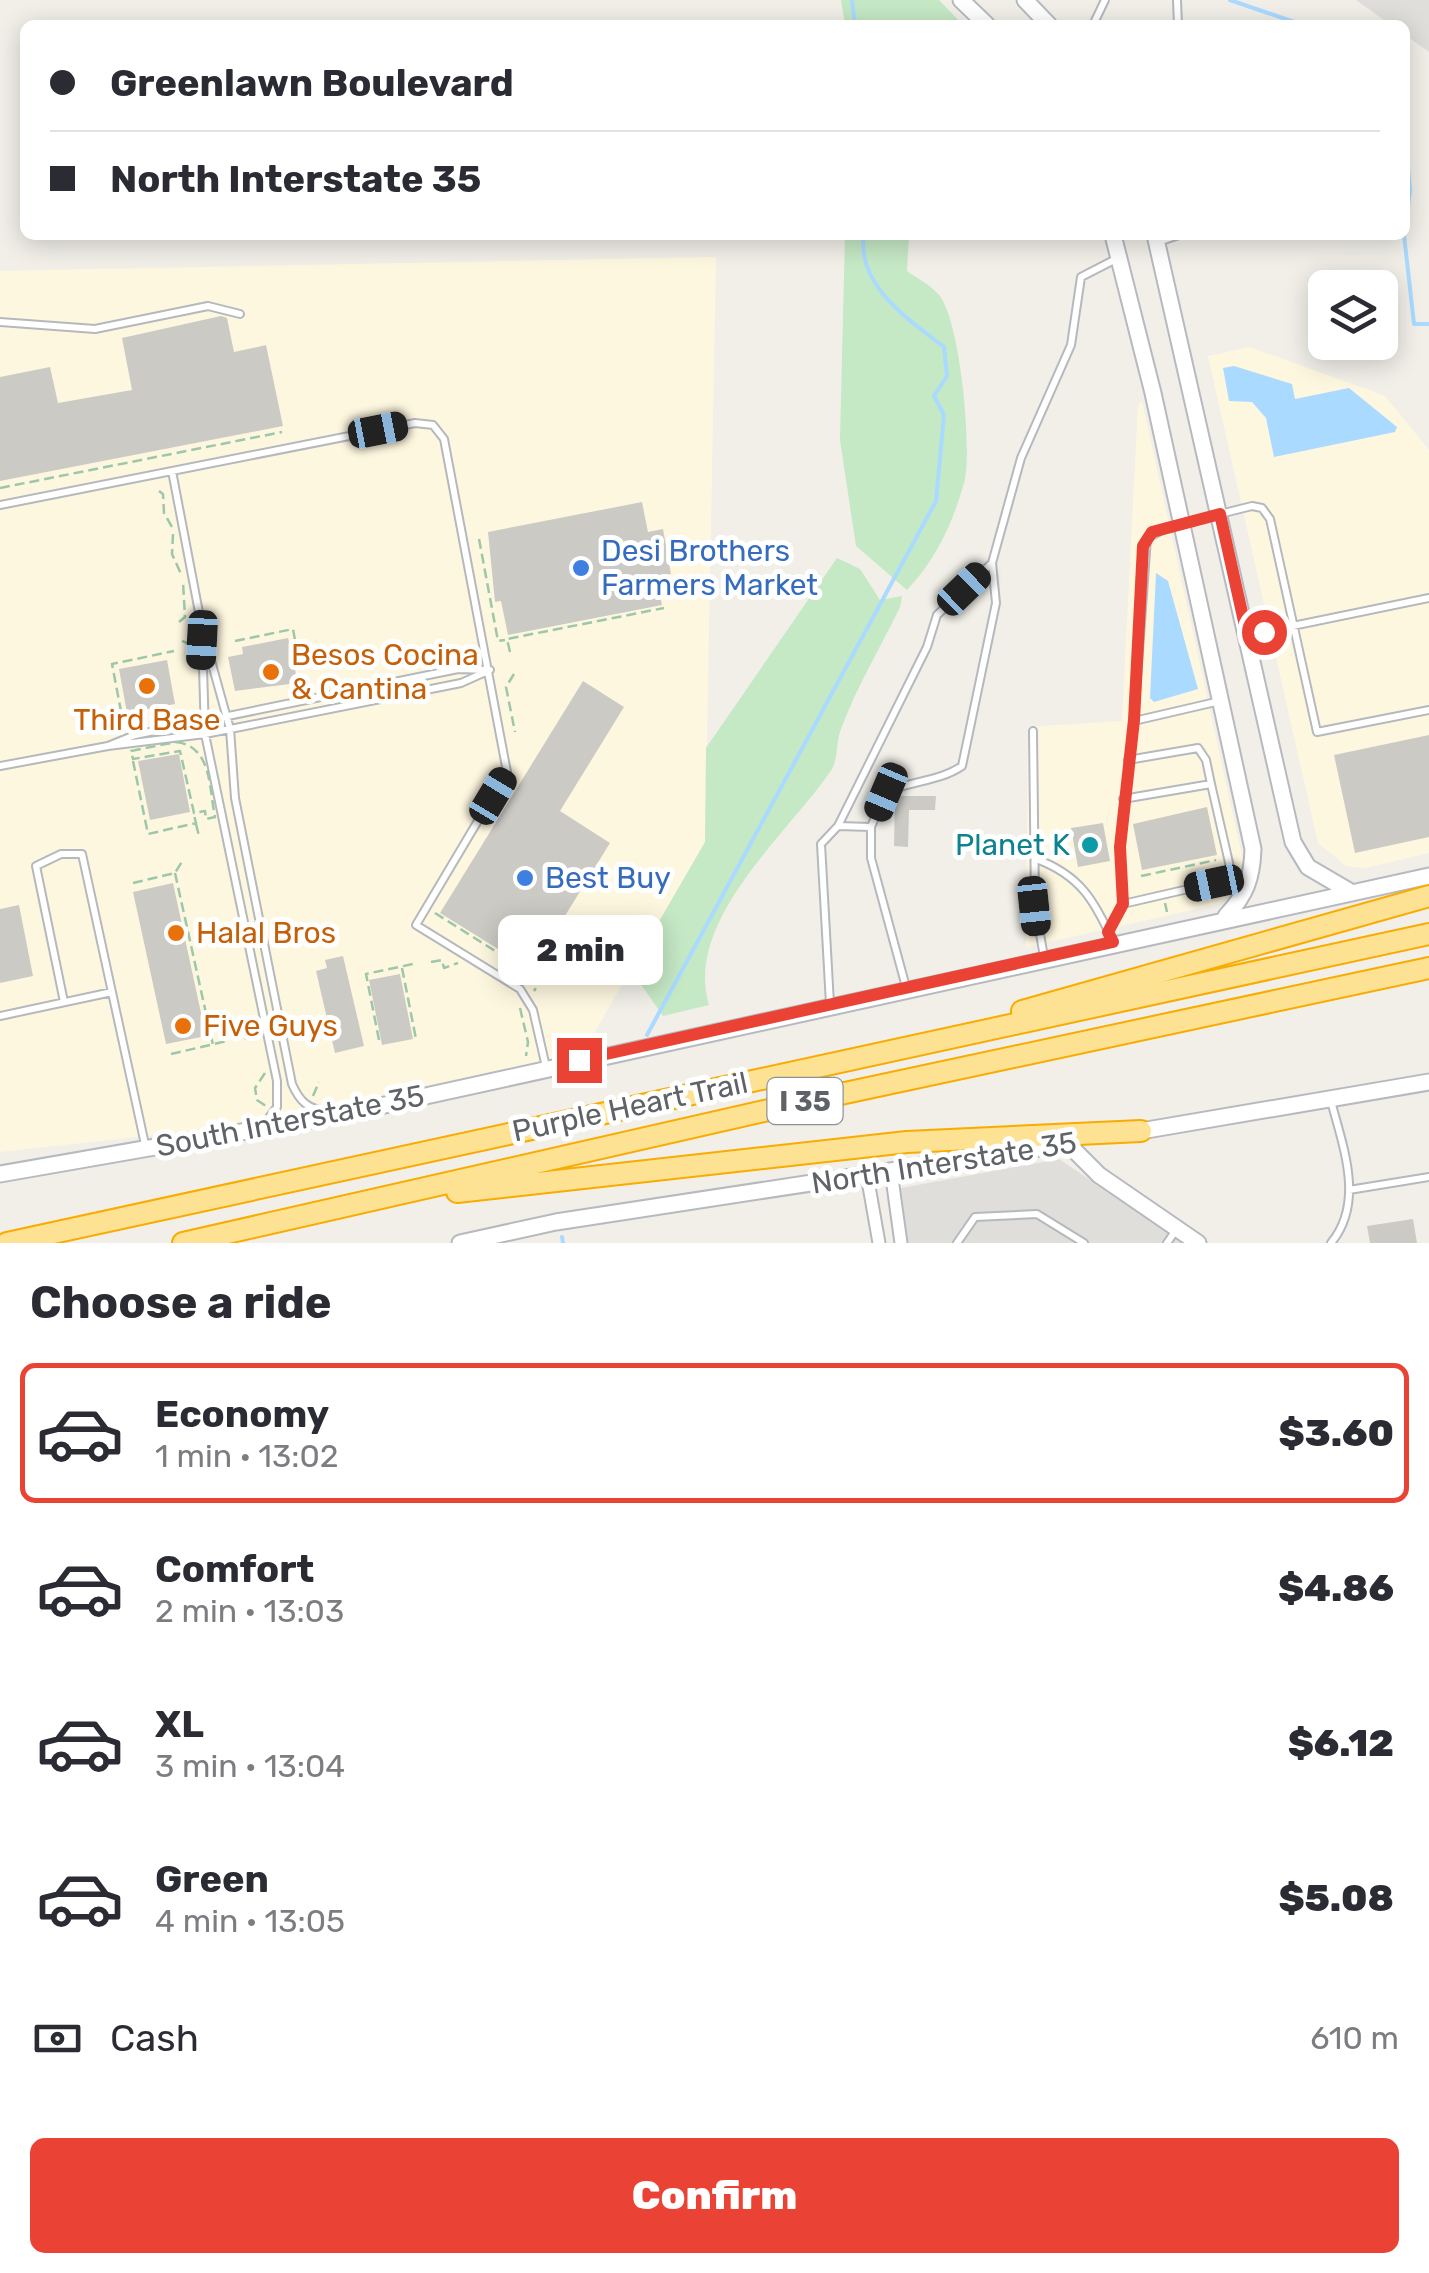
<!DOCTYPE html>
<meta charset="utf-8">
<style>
:root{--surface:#fff;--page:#f2f2f3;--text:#2b2b33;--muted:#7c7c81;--line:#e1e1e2;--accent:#ea4335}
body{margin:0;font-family:Rubik,sans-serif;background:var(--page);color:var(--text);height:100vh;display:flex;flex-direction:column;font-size:38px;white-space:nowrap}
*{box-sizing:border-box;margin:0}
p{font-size:32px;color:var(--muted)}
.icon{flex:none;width:55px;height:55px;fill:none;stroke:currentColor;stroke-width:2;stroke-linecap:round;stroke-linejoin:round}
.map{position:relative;height:1243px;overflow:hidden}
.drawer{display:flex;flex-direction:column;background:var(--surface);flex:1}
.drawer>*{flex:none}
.top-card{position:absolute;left:20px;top:20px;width:1390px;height:220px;border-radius:15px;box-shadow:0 5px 25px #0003;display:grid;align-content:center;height:220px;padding:0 30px;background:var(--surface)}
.tools{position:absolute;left:1308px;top:270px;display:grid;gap:20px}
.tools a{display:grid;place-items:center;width:90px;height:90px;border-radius:15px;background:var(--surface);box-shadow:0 5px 25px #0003;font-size:50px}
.end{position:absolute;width:45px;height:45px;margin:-22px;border:12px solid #ea4335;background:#fff;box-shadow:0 0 0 5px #fff}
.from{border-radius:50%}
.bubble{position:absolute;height:70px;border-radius:15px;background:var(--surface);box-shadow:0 5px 25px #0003;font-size:32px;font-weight:800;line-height:70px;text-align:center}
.car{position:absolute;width:30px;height:60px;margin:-30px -15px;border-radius:12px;box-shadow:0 0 8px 2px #0007;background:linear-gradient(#222 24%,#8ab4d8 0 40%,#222 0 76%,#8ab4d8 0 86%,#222 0)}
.top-card b{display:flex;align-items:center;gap:35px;height:95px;font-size:38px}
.top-card b+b{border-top:2px solid var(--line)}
.top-card i{width:25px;height:25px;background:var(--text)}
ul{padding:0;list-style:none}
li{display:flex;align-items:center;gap:30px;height:140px;margin:0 20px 15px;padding:0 10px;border:5px solid transparent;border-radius:15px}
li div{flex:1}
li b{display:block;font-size:38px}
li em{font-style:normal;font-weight:800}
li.on{border-color:var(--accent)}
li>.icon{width:90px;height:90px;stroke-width:1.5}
h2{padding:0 30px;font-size:45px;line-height:120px}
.pay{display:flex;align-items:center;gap:25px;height:110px;padding:0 30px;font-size:38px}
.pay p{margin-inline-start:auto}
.button{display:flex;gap:20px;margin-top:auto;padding:20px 30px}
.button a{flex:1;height:115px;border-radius:15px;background:var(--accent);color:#fff;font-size:40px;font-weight:800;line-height:115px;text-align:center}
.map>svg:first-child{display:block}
.commercial{fill:#fef7e0}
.industrial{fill:#e0deda}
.green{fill:#c5e8c5}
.water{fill:#aadaff}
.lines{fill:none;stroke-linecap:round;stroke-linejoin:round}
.stream{stroke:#aadaff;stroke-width:4}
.building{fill:#cccac5}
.lane-casing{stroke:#b5b8bc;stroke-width:10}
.street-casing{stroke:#b5b8bc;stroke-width:15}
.secondary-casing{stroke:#b6babf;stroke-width:19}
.highway-casing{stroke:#f9ab00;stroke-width:24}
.path{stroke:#9cc7a9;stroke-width:2.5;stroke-dasharray:10 5;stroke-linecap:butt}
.lane{stroke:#fff;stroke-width:6}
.street{stroke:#fff;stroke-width:11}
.secondary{stroke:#fff;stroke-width:15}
.highway{stroke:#fde293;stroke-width:20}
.route{stroke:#ea4335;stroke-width:12}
.shop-dot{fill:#3f7fe0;stroke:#fff;stroke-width:4}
.food-dot{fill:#e8710a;stroke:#fff;stroke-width:4}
.culture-dot{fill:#0f9aa8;stroke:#fff;stroke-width:4}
.labels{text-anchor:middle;stroke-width:10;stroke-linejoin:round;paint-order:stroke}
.shield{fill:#fff;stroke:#8f9295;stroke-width:2.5}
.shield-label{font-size:28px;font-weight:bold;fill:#5f6368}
.shop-label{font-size:30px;fill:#366cbe;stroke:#fff;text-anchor:start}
.food-label{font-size:30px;fill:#c56008;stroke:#fff;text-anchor:start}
.culture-label{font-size:30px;fill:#0d838f;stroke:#fff;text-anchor:end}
.street-label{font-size:30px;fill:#5f6368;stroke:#fff}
</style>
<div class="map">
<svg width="1429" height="1243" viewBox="0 0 1429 1243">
<rect width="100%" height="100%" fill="#f1efe8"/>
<path class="commercial" d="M716 257 705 842 579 1059 339 1115 0 1152V271Z
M1250 347 1385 396 1429 450V853L1366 868 1346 866 1318 843 1208 356Z
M1142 401 1245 870 1236 888 1219 904 1026 947 1028 727 1122 721 1138 405Z"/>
<path class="industrial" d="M1356 0H1429V52L1405 35V25H1391Z
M1059 1159 1185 1243H908L901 1188Z"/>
<path class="green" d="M841 0H939L963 25H845Z
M845 235H909L907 271C917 278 930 285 938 294 960 316 973 452 964 483 952 525 936 559 907 590L856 546 840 440Z
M837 558 860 569 880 600 902 596 900 607C881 647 855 689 840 732 836 744 838 758 832 769 790 832 683 920 709 1005L663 1016 631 970 705 842 706 748Z"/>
<path class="water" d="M1234 366 1292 384 1295 399 1349 388 1397 427 1395 432 1274 457 1266 418 1252 402 1229 401 1223 368Z
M1156 573 1168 581 1198 689 1154 702 1150 698Z"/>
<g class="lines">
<path class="stream" d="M852 0 855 25
M1230 0 1303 25
M1405 137 1410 190 1405 230
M1404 235 1414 324H1429
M647 1035 936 501 944 415 934 396 947 376 944 347C909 320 856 285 864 235
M562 1237 563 1243"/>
</g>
<path class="building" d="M221 316 227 318 234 352 266 345 283 426 0 481V377L50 367 58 403 132 390 122 338Z
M642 502 648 532 663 529 671 574 656 577 662 605 508 635 501 601 495 602 488 532Z
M288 638 298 683 235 691 228 657 243 654 242 647Z
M167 660 175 704 127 713 119 669Z
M583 681 624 707 560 811 610 843 542 953 557 962 546 979 440 913Z
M1429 735V837L1355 853 1334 755Z
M179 754 190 812 150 820 138 761Z
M895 796H936L935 810H909L908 847 894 846Z
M1207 807 1217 855 1142 870 1133 824Z
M1103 823 1110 861 1078 867 1071 828Z
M173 883 206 1036 166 1044 133 892Z
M19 905 33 976 0 983V909Z
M343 956 364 1046 335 1053 316 971 327 968 325 960Z
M400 974 413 1039 382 1045 369 980Z
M1413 1219 1417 1243H1370L1367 1226Z"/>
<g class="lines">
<g class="lane-casing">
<path id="lane" d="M1177 0 1178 25
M1093 25 1105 0
M1158 242 1179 235
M0 322 95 329 208 306 240 314
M172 471 202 628 230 729 235 798 292 1084C300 1102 307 1108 327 1112
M0 505 415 423 433 425 444 439 507 772 416 925 520 989 533 1010 546 1067
M202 634 205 734 277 1081V1107L264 1124
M1249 635 1429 598
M458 669 490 670 461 683 205 734 108 746 135 735Z
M1134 721 1147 538 1168 527 1252 506 1262 508 1270 519 1317 732 1429 710
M1033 731 1035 905 1044 957
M1128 760 1198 748 1206 760 1211 784
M0 766 108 746
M838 826 927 647 937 615 992 563
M1036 859C1080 875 1095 901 1113 942
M1123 904 1214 883 1230 867 1211 784 1123 799
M1108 931 1123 904 1120 847 1134 721 1220 701
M906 987 871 858V827L886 792C912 781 940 781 962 766L996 603 992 563 1021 458 1071 345 1081 277 1116 259
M64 1002 36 866 61 854H82L146 1149
M830 1004 821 844 838 826 871 827
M0 1016 112 992
M1331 1101C1343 1147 1365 1202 1331 1243
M1349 1190 1429 1177
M957 1243 975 1217 1037 1214 1084 1243
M1167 1243 1176 1230"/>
</g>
<g class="street-casing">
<path id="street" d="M891 1171 901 1243
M867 1175 879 1243"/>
</g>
<g class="secondary-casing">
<path id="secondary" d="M961 0 987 25
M1025 0 1049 25
M1113 235 1153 393 1253 849C1252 878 1246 895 1226 916
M1155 235 1293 842 1308 867 1349 891
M1135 1132 1429 1082
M1068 1144 1099 1175 1198 1243
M0 1174 339 1115 1429 876
M460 1243 556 1222 1073 1143"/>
</g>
<g class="highway-casing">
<path id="highway" d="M1022 1011 1429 896
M457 1192 907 1142 1141 1131
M7 1243 1429 934
M183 1243 817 1099 1429 968"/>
</g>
<path class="path" d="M0 488 282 432
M159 491 163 494 164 513 172 527
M173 534 172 554 181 574
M479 539 498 641 505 640
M179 622 185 617 183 582
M182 641 192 645
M235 641 293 629 304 690
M510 652 507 639 664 608
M514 674 506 687 515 732
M124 727 112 664 174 651
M176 742C212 746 209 788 215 817L206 819 205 811 194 813 180 751 133 759 131 751Z
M133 761 148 834 196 823 194 815
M196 824 199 836
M175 873 213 1045
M1141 876 1216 860
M133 883 175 873 183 860
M1165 903 1167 912
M435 913 541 980 534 991
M431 962 442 960 444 968 458 963
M402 968 416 1039
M520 1008 528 1042 526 1056
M244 1038 258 1039
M379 1040 366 974 413 964
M171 1054 227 1041
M265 1073 255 1088 257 1100 266 1106
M313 1096 319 1082"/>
<use href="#lane" class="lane"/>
<use href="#street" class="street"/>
<use href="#secondary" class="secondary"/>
<use href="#highway" class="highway"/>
</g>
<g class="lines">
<path class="route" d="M579 1060 1113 942 1108 932 1123 904 1120 847 1134 720 1143 546 1152 532 1220 514 1247 635 1264 632"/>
</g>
<g class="shop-dot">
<circle cx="581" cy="568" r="10"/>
<circle cx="525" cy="878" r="10"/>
</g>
<g class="food-dot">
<circle cx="271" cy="672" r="10"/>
<circle cx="147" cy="686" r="10"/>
<circle cx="176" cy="933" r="10"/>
<circle cx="183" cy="1026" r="10"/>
</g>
<circle class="culture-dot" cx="1090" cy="845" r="10"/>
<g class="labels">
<rect class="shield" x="767.5" y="1078" width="75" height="46" rx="8"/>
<g class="shield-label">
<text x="805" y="1111">I 35</text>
</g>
<g class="shop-label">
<text x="601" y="561">Desi Brothers<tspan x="601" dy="34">Farmers Market</tspan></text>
<text x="545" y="888">Best Buy</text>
</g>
<g class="food-label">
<text x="291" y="665">Besos Cocina<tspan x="291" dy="34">&amp; Cantina</tspan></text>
<text x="147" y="730" text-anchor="middle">Third Base</text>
<text x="196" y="943">Halal Bros</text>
<text x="203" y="1036">Five Guys</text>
</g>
<g class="culture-label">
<text x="1070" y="855">Planet K</text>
</g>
<g class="street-label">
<text transform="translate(630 1107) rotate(-12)" y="10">Purple Heart Trail</text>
<text transform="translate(290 1121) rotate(-11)" y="10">South Interstate 35</text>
<text transform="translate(944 1163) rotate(-9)" y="10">North Interstate 35</text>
</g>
</g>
</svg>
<div class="tools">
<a><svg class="icon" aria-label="layers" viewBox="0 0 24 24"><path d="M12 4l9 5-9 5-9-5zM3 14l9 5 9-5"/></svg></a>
</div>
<i class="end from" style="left:1264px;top:632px"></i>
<i class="end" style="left:579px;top:1060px"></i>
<div class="bubble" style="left:498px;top:915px;width:165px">2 min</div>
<i class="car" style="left:378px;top:430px;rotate:79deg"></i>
<i class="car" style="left:964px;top:589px;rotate:46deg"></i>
<i class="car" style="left:202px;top:640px;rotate:183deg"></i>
<i class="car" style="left:886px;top:792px;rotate:203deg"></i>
<i class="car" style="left:493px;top:796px;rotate:31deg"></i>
<i class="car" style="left:1214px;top:883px;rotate:258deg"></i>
<i class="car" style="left:1034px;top:906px;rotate:174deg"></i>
<div class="top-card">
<b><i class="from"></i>Greenlawn Boulevard</b>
<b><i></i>North Interstate 35</b>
</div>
</div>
<section class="drawer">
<h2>Choose a ride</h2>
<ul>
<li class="on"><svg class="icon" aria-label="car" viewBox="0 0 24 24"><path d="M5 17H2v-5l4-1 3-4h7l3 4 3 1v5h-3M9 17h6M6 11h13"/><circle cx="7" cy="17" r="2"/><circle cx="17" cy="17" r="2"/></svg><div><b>Economy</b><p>1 min · 13:02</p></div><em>$3.60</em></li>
<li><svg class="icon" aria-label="car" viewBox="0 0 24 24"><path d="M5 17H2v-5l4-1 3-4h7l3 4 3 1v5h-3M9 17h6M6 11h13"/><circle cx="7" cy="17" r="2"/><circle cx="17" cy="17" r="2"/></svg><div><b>Comfort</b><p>2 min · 13:03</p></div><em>$4.86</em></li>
<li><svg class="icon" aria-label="car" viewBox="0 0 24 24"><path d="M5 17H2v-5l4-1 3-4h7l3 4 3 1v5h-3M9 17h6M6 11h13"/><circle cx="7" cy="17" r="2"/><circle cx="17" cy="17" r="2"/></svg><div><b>XL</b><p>3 min · 13:04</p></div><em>$6.12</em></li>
<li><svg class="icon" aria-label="car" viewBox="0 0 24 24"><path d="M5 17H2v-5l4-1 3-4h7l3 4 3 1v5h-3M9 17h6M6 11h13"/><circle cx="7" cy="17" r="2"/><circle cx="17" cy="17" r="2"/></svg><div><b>Green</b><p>4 min · 13:05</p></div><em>$5.08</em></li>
</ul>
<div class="pay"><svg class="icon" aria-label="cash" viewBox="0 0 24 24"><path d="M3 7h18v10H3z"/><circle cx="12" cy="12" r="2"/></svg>Cash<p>610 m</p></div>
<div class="button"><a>Confirm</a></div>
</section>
